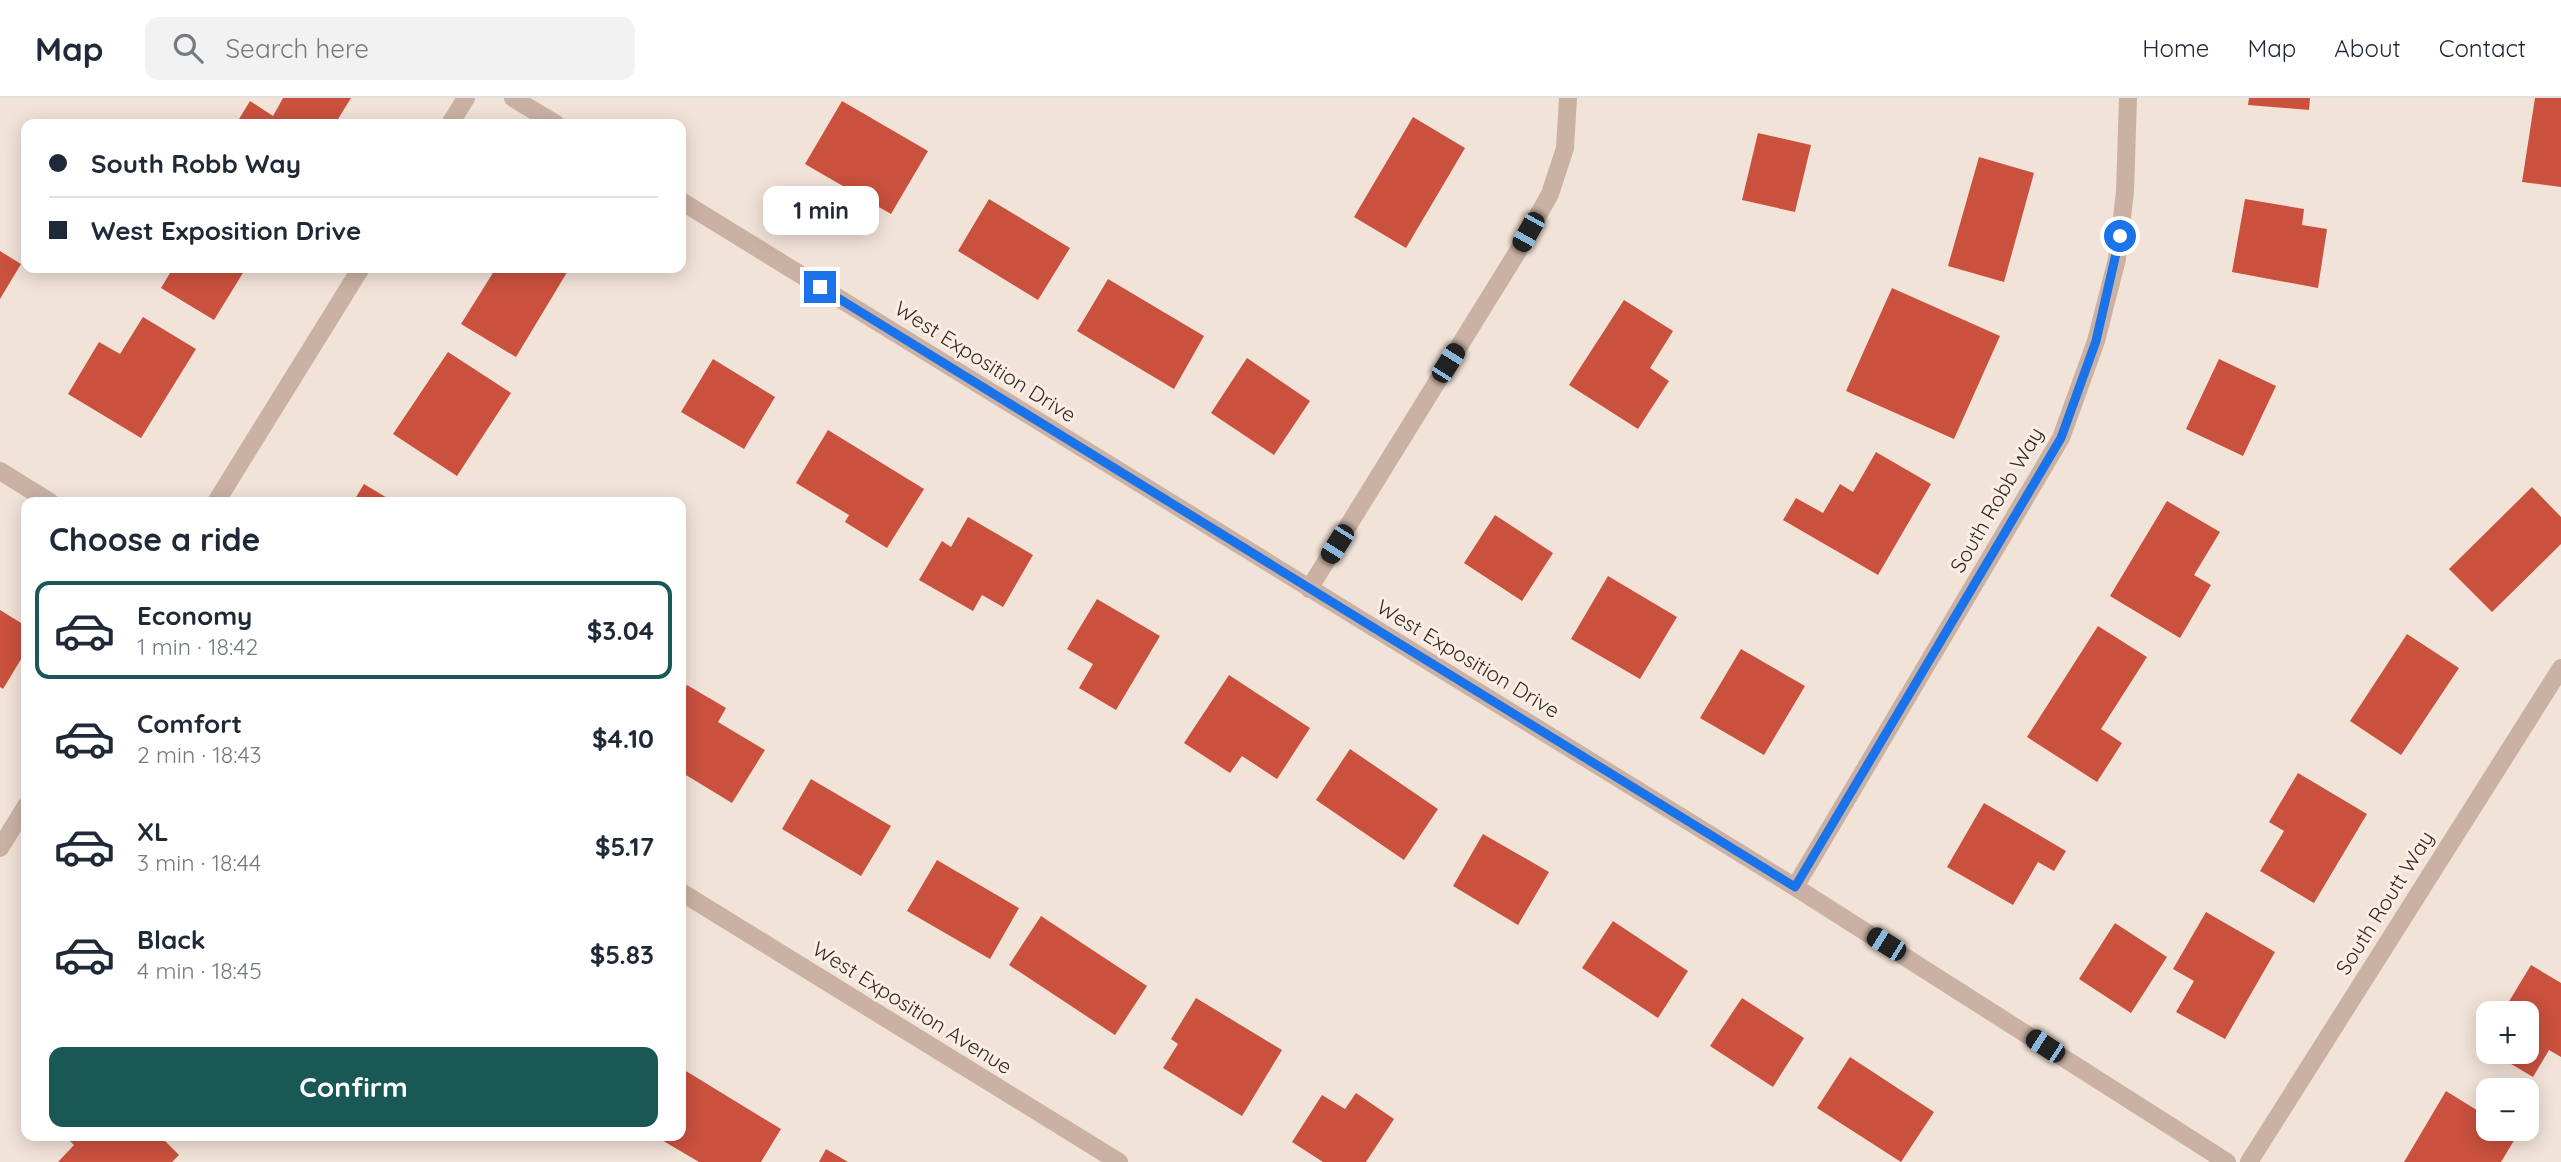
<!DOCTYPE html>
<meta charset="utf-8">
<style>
:root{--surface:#fff;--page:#f2f2f3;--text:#1f2937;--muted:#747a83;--line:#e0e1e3;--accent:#1a5856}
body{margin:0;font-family:Quicksand,sans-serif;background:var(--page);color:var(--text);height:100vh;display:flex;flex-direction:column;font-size:26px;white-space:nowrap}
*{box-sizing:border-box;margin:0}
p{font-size:23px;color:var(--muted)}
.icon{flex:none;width:38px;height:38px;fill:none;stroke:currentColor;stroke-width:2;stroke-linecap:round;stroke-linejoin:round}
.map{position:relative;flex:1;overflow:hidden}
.side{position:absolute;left:21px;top:399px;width:665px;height:644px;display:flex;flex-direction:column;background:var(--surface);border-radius:14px;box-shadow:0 4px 18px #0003}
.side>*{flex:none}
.hud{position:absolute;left:21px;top:21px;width:665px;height:154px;border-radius:14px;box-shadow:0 4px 18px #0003;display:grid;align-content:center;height:154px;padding:0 28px;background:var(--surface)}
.tools{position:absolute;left:2476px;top:903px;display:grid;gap:14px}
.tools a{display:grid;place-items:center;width:63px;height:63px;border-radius:14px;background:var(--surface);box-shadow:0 4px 18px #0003;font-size:35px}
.end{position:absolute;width:32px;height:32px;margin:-16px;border:9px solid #1a73e8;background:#fff;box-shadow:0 0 0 4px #fff}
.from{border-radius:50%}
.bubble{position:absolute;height:49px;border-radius:14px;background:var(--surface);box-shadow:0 4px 18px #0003;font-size:23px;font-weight:700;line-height:49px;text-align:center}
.car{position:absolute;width:21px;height:42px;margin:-21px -10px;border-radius:9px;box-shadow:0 0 5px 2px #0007;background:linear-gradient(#222 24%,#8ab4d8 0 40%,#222 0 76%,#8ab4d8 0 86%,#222 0)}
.hud b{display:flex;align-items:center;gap:24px;height:66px;font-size:26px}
.hud b+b{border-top:2px solid var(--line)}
.hud i{width:18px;height:18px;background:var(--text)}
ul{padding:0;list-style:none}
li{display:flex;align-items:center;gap:21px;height:98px;margin:0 14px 10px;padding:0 14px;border:4px solid transparent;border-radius:14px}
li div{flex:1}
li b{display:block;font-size:26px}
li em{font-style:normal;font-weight:700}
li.on{border-color:var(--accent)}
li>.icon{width:63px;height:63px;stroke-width:1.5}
h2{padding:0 28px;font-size:32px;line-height:84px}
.primary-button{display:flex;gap:14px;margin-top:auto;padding:14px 28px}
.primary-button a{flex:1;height:80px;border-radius:14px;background:var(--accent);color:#fff;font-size:28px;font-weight:700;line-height:80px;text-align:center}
header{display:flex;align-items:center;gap:42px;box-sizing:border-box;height:98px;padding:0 35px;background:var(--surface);border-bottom:2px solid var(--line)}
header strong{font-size:33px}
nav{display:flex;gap:38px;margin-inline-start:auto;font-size:24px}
.search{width:490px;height:63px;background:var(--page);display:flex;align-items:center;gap:18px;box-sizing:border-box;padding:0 24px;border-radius:14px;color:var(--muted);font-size:26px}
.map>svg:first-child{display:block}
.building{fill:#ca513e}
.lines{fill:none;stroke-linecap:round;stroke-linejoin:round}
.minor{stroke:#cab1a4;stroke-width:18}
.route{stroke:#1a73e8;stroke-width:9}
.labels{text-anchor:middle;stroke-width:6;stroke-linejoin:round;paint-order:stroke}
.street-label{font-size:21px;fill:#352926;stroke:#faeee5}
</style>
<header>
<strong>Map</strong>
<div class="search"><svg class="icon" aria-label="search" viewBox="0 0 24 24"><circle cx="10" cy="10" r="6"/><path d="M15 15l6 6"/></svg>Search here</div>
<nav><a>Home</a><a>Map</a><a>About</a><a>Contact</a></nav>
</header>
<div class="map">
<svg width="2561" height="1064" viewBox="0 0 2561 1064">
<rect width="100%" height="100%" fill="#f2e3d8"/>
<path class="building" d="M283 0H351L335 26H236L250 3 273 18Z
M2249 0H2310L2309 12 2248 7Z
M2535 0H2561V89L2522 84Z
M842 3 928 53 891 116 805 66Z
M1413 19 1465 50 1406 150 1354 119Z
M1758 35 1811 47 1795 114 1742 102Z
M1979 59 2034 75 2004 184 1948 168Z
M989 101 1070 150 1038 202 958 153Z
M2245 101 2304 111 2302 127 2327 131 2318 190 2232 174Z
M0 153 21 166 0 201Z
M173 170H246L214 222 161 190Z
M496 170 569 171 516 259 461 226Z
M1108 181 1204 238 1174 291 1077 233Z
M1892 190 2000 238 1954 341 1846 293Z
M1624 202 1673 233 1650 270 1669 283 1638 331 1569 287Z
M143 219 196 251 141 340 68 296 99 244 120 256Z
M448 254 511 295 457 378 393 336Z
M1247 260 1310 303 1274 357 1211 315Z
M713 261 775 299 744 351 681 314Z
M2219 261 2276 288 2243 358 2186 331Z
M828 332 924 391 887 450 845 424 849 417 796 385Z
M1876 354 1931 386 1878 477 1783 422 1796 400 1823 415 1840 386 1853 394Z
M364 386 394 404H353Z
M2532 389 2561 419V446L2492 514 2449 471Z
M2167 403 2220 434 2194 477 2211 487 2180 540 2110 498Z
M1495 417 1553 455 1522 503 1464 465Z
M968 419 1033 457 1003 509 982 497 973 513 919 482 942 443 951 449Z
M1608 478 1677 519 1640 581 1571 541Z
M1097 501 1160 538 1116 612 1079 590 1093 566 1067 551Z
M0 512 26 528V553L3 591 0 589Z
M2098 528 2147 559 2101 631 2122 645 2097 684 2027 639Z
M2407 536 2459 570 2401 657 2350 623Z
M1741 551 1805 588 1764 657 1700 620Z
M1229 577 1310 630 1277 681 1242 658 1230 675 1184 645Z
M687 587 726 610 718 624 765 652 732 705 681 674V598Z
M1350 651 1438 711 1404 762 1316 702Z
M2298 675 2367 716 2314 805 2260 773 2284 733 2269 724Z
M811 681 891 728 861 778 782 731Z
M1984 705 2066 753 2054 773 2038 764 2013 807 1947 769Z
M1483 736 1549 774 1518 827 1453 788Z
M937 762 1019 810 990 861 907 813Z
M2206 814 2275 854 2225 941 2176 914 2194 883 2173 871Z
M1041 818 1147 888 1115 937 1009 867Z
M1613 823 1688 873 1658 920 1582 870Z
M2115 825 2167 859 2131 915 2079 881Z
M2531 867 2561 885V959L2549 952 2533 979 2491 954H2527V915H2502Z
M1196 900 1282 952 1242 1018 1163 970 1178 946 1171 941Z
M1742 900 1804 940 1773 989 1710 948Z
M1850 959 1934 1014 1901 1064 1817 1010Z
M681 970 781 1031 761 1064H699L655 1038H681Z
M2446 993 2488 1019V1031H2509L2518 1036 2501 1064H2404Z
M1356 995 1394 1021 1366 1064H1323L1292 1044 1322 997 1345 1011Z
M65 1038H160L179 1057 172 1064H58L74 1047Z
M826 1051 848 1064H819Z"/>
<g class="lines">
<path class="minor" d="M513 0 556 26
M450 26 466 0
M681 103 1795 789 2227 1064
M0 373 50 404
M216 404 361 170
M1309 491 1518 153 1550 96 1565 50 1568 0
M0 750 26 708
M1795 789 2061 340 2096 243 2117 161 2125 94 2128 0
M681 794 1119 1064
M2249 1064 2561 570"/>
</g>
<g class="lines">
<path class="route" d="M820 189 1795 789 2061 340 2096 243 2120 138"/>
</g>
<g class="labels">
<g class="street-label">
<text transform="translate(985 264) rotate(32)" y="7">West Exposition Drive</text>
<text transform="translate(1997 402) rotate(-60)" y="7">South Robb Way</text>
<text transform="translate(1468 561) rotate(31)" y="7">West Exposition Drive</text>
<text transform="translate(2385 805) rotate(-58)" y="7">South Routt Way</text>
<text transform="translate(912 910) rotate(32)" y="7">West Exposition Avenue</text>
</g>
</g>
</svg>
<div class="tools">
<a>+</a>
<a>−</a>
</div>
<i class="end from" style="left:2120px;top:138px"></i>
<i class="end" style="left:820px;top:189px"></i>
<div class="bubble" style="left:763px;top:88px;width:116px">1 min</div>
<i class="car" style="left:1528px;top:134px;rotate:209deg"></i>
<i class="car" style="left:1448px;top:265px;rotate:32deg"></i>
<i class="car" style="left:1337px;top:446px;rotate:212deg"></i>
<i class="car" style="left:1886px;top:846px;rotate:302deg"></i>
<i class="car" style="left:2045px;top:948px;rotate:303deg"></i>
<div class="hud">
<b><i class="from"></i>South Robb Way</b>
<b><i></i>West Exposition Drive</b>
</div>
<section class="side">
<h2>Choose a ride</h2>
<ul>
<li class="on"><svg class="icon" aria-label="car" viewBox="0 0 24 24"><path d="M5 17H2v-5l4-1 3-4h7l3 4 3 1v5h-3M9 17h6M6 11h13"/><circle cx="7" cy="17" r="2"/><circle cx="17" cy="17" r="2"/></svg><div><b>Economy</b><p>1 min · 18:42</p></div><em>$3.04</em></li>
<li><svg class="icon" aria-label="car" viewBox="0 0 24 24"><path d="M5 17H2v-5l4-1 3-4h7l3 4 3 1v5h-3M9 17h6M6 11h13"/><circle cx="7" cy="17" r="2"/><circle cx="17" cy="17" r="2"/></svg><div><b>Comfort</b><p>2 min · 18:43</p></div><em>$4.10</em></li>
<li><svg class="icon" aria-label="car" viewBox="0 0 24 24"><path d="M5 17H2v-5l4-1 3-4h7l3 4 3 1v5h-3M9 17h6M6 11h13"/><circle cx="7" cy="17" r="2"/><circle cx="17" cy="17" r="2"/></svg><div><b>XL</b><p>3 min · 18:44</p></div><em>$5.17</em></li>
<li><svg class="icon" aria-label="car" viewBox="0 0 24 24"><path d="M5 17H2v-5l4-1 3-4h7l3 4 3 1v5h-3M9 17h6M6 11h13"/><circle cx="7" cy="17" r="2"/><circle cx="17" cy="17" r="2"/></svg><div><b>Black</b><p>4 min · 18:45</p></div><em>$5.83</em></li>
</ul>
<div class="primary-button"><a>Confirm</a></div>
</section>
</div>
